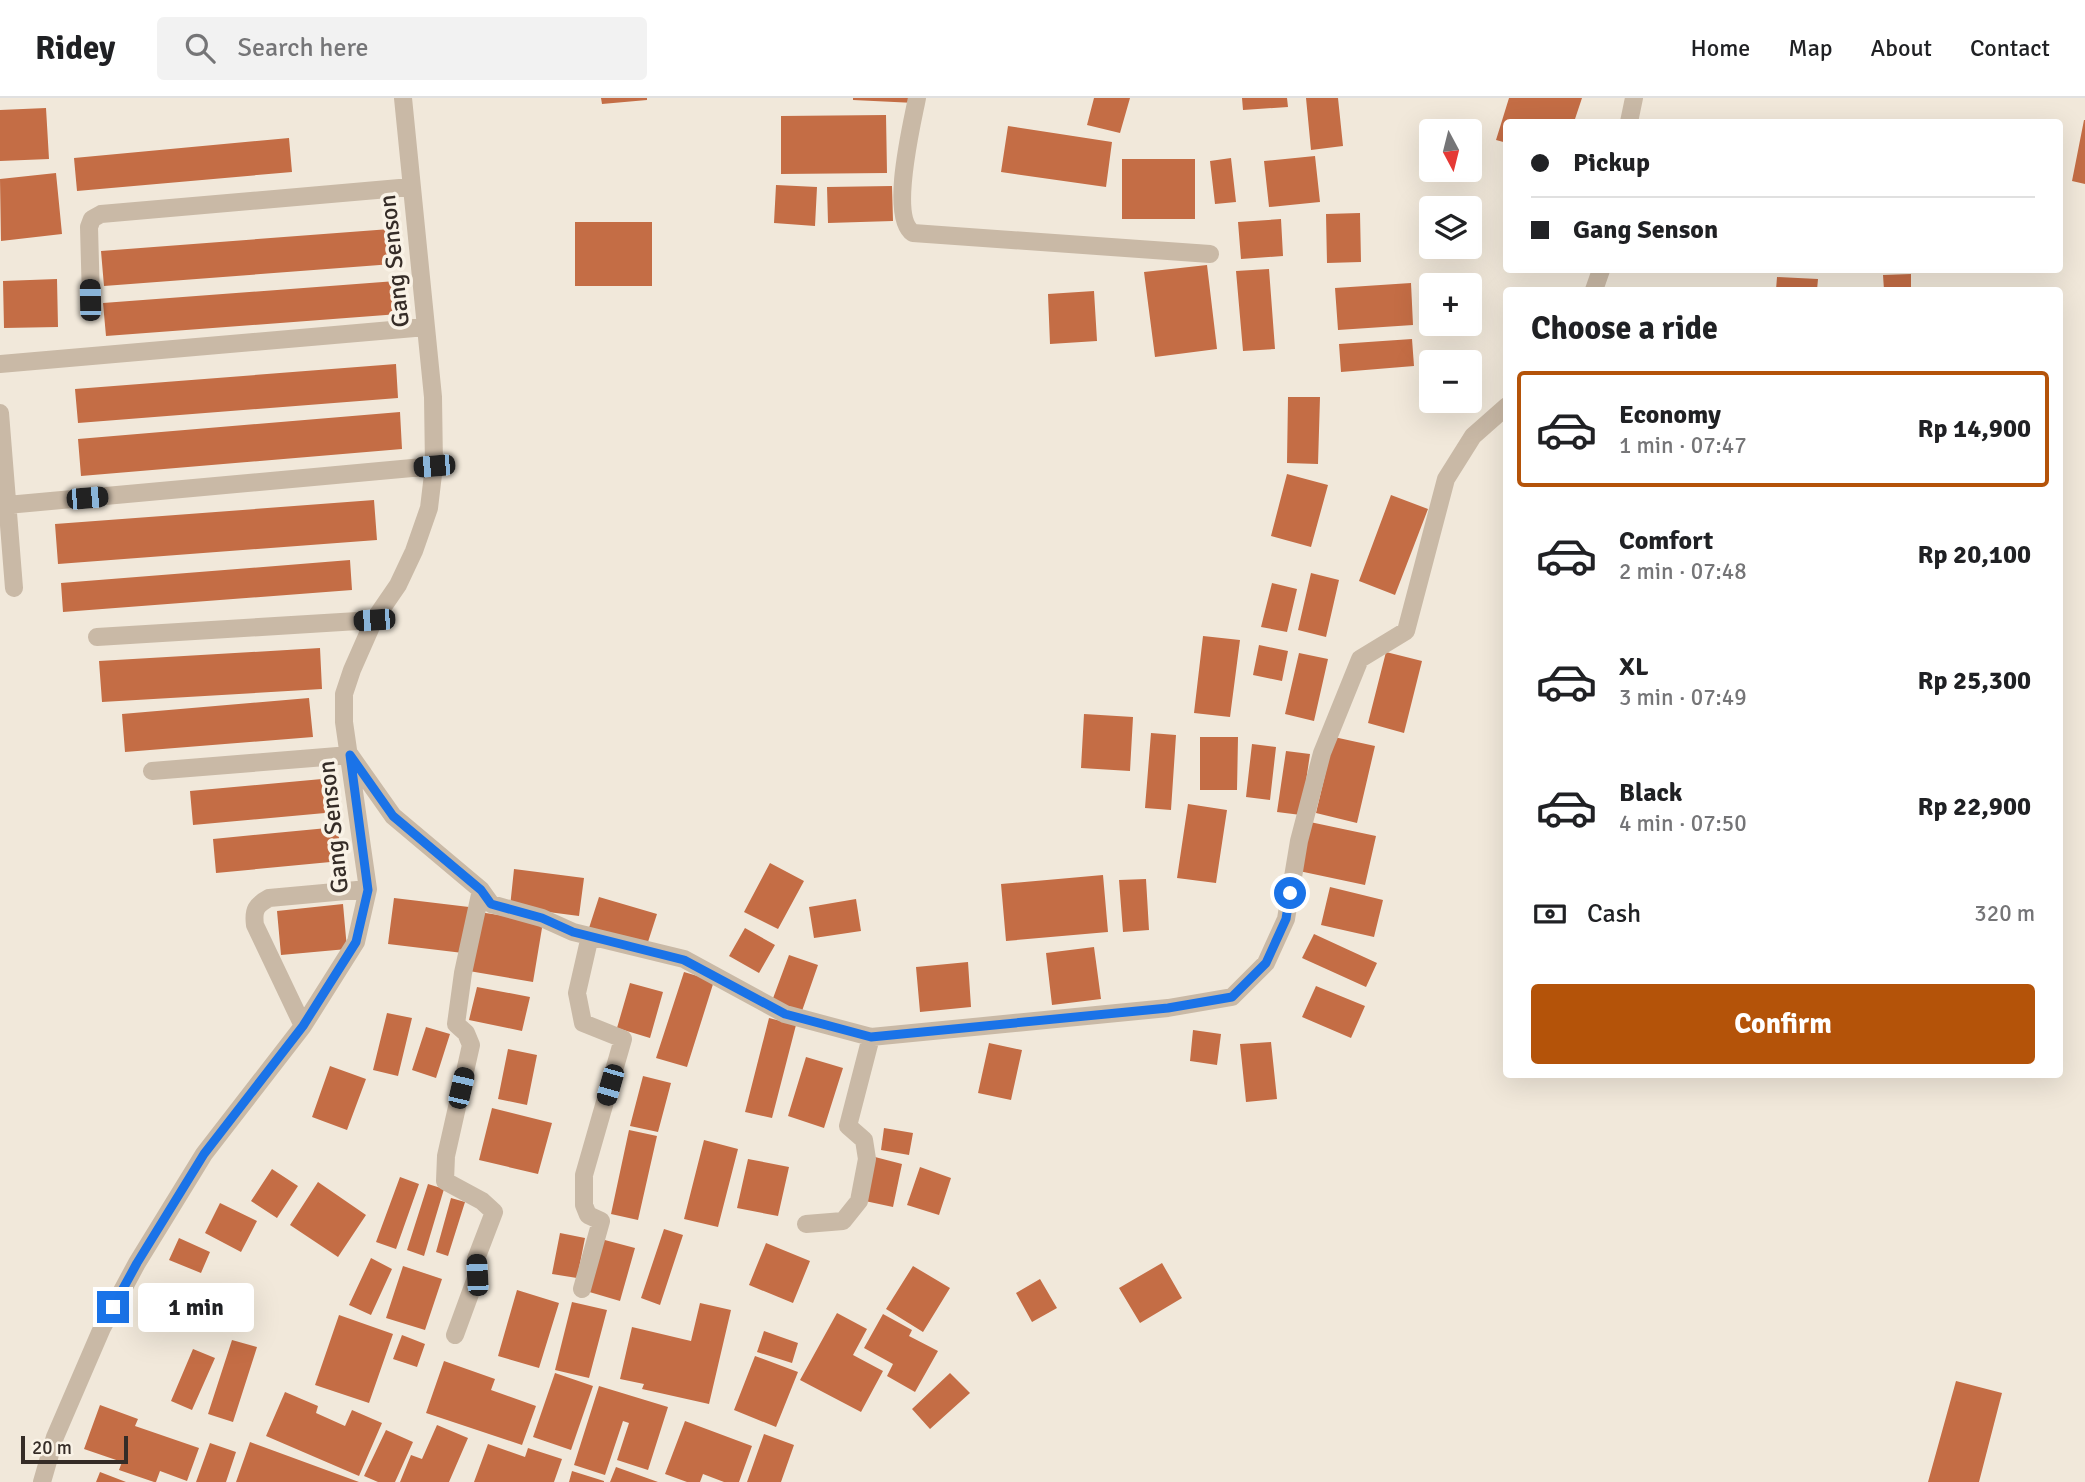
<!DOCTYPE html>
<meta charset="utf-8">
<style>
:root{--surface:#fff;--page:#f2f2f2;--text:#202124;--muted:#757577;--line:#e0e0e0;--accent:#b45309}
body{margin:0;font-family:Signika,sans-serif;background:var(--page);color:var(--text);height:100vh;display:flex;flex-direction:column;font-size:26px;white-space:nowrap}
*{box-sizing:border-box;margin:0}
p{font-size:23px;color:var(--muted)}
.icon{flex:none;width:38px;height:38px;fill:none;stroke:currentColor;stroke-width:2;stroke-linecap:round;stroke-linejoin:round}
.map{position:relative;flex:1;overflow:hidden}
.drawer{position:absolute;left:1503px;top:189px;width:560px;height:791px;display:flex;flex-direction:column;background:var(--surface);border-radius:7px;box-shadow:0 7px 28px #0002}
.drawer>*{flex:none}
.banner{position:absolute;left:1503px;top:21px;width:560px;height:154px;border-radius:7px;box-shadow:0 7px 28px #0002;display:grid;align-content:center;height:154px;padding:0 28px;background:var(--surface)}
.needle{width:46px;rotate:173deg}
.buttons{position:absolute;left:1419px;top:21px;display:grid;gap:14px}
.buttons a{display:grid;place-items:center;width:63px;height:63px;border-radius:7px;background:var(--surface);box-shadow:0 7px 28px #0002;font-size:35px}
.scale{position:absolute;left:21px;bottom:18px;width:107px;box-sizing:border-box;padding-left:7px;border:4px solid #352c27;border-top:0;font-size:19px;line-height:24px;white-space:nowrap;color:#352c27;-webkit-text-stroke:5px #f9f2e6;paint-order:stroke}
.end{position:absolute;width:32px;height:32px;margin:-16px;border:9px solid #1a73e8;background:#fff;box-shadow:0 0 0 4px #fff}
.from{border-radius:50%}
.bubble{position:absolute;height:49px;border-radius:7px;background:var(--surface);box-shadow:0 7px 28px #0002;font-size:23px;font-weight:700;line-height:49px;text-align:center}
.car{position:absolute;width:21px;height:42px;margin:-21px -10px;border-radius:9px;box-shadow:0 0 5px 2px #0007;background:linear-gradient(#222 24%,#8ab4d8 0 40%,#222 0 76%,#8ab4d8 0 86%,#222 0)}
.banner b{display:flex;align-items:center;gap:24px;height:66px;font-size:26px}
.banner b+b{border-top:2px solid var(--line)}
.banner i{width:18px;height:18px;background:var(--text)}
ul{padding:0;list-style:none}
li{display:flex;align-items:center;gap:21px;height:116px;margin:0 14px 10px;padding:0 14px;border:4px solid transparent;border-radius:7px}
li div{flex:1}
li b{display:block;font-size:26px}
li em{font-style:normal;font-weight:700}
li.selected{border-color:var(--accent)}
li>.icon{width:63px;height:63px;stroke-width:1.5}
h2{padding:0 28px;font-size:32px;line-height:84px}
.pay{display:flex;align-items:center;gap:18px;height:77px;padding:0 28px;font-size:26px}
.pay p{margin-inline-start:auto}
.cta{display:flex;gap:14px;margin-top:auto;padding:14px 28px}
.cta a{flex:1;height:80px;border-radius:7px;background:var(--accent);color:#fff;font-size:28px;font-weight:700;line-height:80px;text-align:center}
header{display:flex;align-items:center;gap:42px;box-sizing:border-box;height:98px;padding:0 35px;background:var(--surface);border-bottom:2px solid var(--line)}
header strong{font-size:33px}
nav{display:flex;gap:38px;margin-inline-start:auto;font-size:24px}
.search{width:490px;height:63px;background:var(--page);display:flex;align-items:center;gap:18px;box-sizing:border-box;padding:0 24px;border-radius:7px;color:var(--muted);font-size:26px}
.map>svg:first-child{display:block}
.building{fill:#c46d45}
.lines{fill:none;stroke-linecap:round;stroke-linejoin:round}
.minor{stroke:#c9b9a6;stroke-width:18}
.route{stroke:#1a73e8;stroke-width:9}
.labels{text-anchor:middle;stroke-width:7;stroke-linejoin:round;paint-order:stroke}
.street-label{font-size:24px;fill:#352c27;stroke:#f9f2e6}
</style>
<header>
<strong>Ridey</strong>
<div class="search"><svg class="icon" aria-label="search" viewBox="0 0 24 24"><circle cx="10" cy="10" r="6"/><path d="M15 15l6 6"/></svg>Search here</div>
<nav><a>Home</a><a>Map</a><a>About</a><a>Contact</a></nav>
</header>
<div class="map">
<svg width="2085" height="1384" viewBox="0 0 2085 1384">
<rect width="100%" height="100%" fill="#f1e8da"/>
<path class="building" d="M601 0H647V2L602 6Z
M853 0H915V5L853 2Z
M1094 0H1130L1120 35 1087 27Z
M1242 0H1287L1288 9 1243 12Z
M1306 0H1338L1343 48 1311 52Z
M1509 0H1582L1574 24H1507V45L1496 42Z
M46 10 49 61 0 63V12Z
M886 17 887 75 781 76V18Z
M2084 22H2085V86L2072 83Z
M1008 28 1112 44 1106 89 1001 74Z
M289 40 292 74 77 93 74 60Z
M1315 58 1320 104 1269 109 1264 63Z
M1231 60 1236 104 1215 106 1210 63Z
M1122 61H1195V121H1122Z
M56 75 62 136 1 143 0 81Z
M776 87 817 89 815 128 774 125Z
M892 88 893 123 828 125 827 89Z
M1360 115 1361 164 1327 165 1326 116Z
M1281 121 1283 158 1241 161 1238 124Z
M575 124H652V188H575Z
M390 131 393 166 104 188 101 153Z
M1207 167 1217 251 1155 259 1144 174Z
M1269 171 1275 251 1243 253 1236 173Z
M1911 176V192H1884L1883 177Z
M1777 179 1818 181 1817 192H1776Z
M57 181 58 229 4 230 3 183Z
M396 183 399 216 106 238 103 205Z
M1411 185 1413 227 1338 232 1335 190Z
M1094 193 1097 243 1050 246 1048 196Z
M1412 241 1414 268 1341 274 1339 246Z
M396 266 398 300 78 325 75 291Z
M1288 299H1320L1318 366 1287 365Z
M400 314 402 351 81 378 78 341Z
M1287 376 1328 387 1311 449 1271 438Z
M1391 397 1428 411 1395 497 1359 483Z
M374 402 377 442 58 466 55 426Z
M350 462 352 492 63 514 61 485Z
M1311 475 1339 482 1326 539 1298 532Z
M1272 485 1297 491 1287 534 1261 529Z
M1203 538 1240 542 1230 619 1194 615Z
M1259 547 1288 553 1282 583 1253 577Z
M320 550 322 591 102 604 99 563Z
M1386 554 1422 563 1404 635 1368 625Z
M1299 555 1328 561 1314 623 1285 616Z
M309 600 313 639 125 654 122 616Z
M1084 616 1133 619 1130 673 1081 670Z
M1151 635 1176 637 1171 712 1145 710Z
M1200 639H1238L1237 692H1200Z
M1334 639 1375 648 1357 725 1316 715Z
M1252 646 1276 649 1270 702 1246 699Z
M1286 653 1310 656 1301 717 1277 714Z
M322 681 325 715 193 727 190 693Z
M1188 706 1227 712 1216 785 1177 780Z
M1310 724 1376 738 1365 787 1299 773Z
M338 729 341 763 216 775 213 741Z
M770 765 804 783 778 831 744 814Z
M514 771 584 780 579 818 510 809Z
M1103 777 1108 834 1006 843 1001 786Z
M1146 781 1149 832 1123 834 1119 782Z
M1330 789 1383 802 1374 839 1321 827Z
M599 799 657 816 647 847 589 830Z
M394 800 469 809 463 855 388 846Z
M856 801 861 833 814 840 809 809Z
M343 806 347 851 281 857 277 813Z
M479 814 543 824 533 884 469 873Z
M745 830 775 847 759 875 729 858Z
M1314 836 1377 865 1366 889 1302 860Z
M1094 849 1101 901 1052 907 1046 855Z
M789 857 818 867 802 913 772 903Z
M968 864 971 909 920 914 916 869Z
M684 874 714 883 687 969 656 960Z
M630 885 663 894 650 940 617 930Z
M1316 888 1365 908 1351 940 1302 919Z
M477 889 530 899 522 933 469 922Z
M387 915 412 920 398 978 373 972Z
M769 920 796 927 772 1020 745 1014Z
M426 929 450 936 436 980 412 972Z
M1193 932 1221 936 1217 967 1190 963Z
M1271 944 1277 1001 1246 1004 1240 946Z
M989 945 1022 952 1011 1002 978 995Z
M508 951 537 957 527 1007 498 1001Z
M806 959 843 970 824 1030 788 1018Z
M330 968 366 981 347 1032 312 1019Z
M643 978 671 985 658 1034 630 1028Z
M492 1010 552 1025 538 1076 479 1062Z
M884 1030 913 1035 909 1057 881 1052Z
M629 1032 657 1038 638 1122 611 1116Z
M704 1042 738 1051 718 1129 684 1121Z
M875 1059 902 1066 893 1109 865 1103Z
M748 1061 789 1069 778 1118 737 1110Z
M920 1069 951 1080 939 1117 907 1107Z
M272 1071 298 1088 277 1120 251 1103Z
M400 1079 419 1086 396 1151 376 1144Z
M318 1084 366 1117 338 1159 290 1127Z
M428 1086 444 1091 424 1158 407 1152Z
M451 1100 465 1104 448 1158 436 1154Z
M220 1105 257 1123 241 1154 205 1135Z
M664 1131 683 1137 660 1207 641 1200Z
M560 1135 585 1140 577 1180 552 1176Z
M179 1140 210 1154 201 1175 169 1162Z
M601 1141 635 1150 620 1203 586 1193Z
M766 1145 810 1163 793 1205 749 1187Z
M371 1160 392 1171 371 1217 349 1207Z
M1162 1165 1182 1200 1140 1225 1119 1190Z
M403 1168 442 1181 425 1232 386 1220Z
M913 1168 950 1190 923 1234 886 1211Z
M1040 1181 1057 1210 1032 1224 1016 1195Z
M517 1192 559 1205 539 1270 498 1258Z
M572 1204 607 1212 589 1280 555 1272Z
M700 1205 731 1212 709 1306 642 1291 644 1286 620 1281 632 1229 691 1243Z
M837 1215 867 1231 853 1257 883 1273 861 1314 800 1282Z
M883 1216 912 1232 909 1238 938 1253 915 1294 887 1278 893 1266 864 1250Z
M339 1217 393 1236 369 1305 315 1287Z
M764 1233 798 1245 792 1265 757 1254Z
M402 1237 425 1246 417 1269 393 1261Z
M232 1242 257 1249 233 1324 208 1316Z
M193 1251 215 1260 192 1312 171 1303Z
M755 1258 798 1274 776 1329 734 1312Z
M444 1263 495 1281 491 1292 536 1308 522 1347 426 1315Z
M555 1275 593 1288 571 1352 533 1339Z
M950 1275 970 1295 930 1331 912 1311Z
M1956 1283 2002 1295 1979 1384H1928Z
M599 1288 668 1309 648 1372 617 1362 629 1325 623 1323 605 1377 574 1367Z
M285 1294 318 1308 316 1315 345 1328 352 1312 382 1325 359 1378 266 1338Z
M100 1307 138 1321 135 1328 199 1350 187 1383 160 1373 156 1384H154L119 1372 122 1364 84 1351Z
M685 1323 752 1348 739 1384H724L703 1376 700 1384H687L665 1376Z
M437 1327 468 1340 449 1384H400L411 1357 422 1361Z
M386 1332 413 1344 395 1384H378L364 1378Z
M764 1336 794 1347 781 1384H747Z
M250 1344 359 1384H236Z
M210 1345 236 1354 226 1384H196Z
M488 1346 525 1359 528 1350 562 1361 554 1384H474Z
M616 1369 658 1384H610Z
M572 1373 604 1383V1384H569Z
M100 1374 126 1384H96Z"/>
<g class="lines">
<path class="minor" d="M917 0C912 26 889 119 913 135L1210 156
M1629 24 1634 0
M1594 192 1601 172
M91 202 89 129 92 121 101 116 411 89
M0 266 426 229
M0 315 14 490
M7 407 434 368
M97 539 374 522
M152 673 350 657 393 718 481 792 491 806 542 820 573 834 684 861 785 916 871 939 1168 910 1232 899 1266 865 1286 821 1299 743 1322 655 1360 561 1406 533 1446 381 1473 338 1507 308
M303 928 255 827C253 812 256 807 269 800L368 791
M806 1126 843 1123 859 1103 867 1061 864 1042 848 1028 871 939
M582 1191 601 1123 588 1117 584 1107V1077L623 941 583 925 577 895 590 838
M455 1237 477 1177 476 1161 494 1114 482 1103 445 1083 446 1058 471 947 466 935 456 926 463 875 481 792
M42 1384 55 1339 102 1230 137 1165 204 1056 303 928 356 844 368 791 344 624V596L352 572 374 522 398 487 414 453 429 410 434 368 433 299 403 0"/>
</g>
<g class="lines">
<path class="route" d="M113 1209 137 1165 204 1056 303 928 356 844 368 792 350 657 393 718 481 792 491 806 542 820 573 834 684 862 785 916 871 939 1168 910 1232 899 1266 865 1286 821 1290 795"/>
</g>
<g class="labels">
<g class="street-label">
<text transform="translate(394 163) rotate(-96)" y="8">Gang Senson</text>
<text transform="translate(333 729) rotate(-96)" y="8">Gang Senson</text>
</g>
</g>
</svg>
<div class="buttons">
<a><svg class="needle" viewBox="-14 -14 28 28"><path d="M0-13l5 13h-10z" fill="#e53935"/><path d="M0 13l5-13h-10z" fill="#757577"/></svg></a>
<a><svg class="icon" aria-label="layers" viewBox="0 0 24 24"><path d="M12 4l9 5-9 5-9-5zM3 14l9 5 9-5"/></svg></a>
<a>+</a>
<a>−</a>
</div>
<div class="scale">20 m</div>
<i class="end from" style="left:1290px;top:795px"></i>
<i class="end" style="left:113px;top:1209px"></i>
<div class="bubble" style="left:138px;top:1185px;width:116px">1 min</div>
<i class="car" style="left:90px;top:202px;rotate:359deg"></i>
<i class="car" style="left:434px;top:368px;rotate:265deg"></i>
<i class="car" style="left:87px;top:400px;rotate:85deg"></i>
<i class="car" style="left:374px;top:522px;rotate:266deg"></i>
<i class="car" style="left:610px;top:987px;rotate:196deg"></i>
<i class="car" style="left:461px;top:990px;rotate:13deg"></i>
<i class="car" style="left:477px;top:1177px;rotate:357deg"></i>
<div class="banner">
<b><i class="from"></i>Pickup</b>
<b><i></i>Gang Senson</b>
</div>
<section class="drawer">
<h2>Choose a ride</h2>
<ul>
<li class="selected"><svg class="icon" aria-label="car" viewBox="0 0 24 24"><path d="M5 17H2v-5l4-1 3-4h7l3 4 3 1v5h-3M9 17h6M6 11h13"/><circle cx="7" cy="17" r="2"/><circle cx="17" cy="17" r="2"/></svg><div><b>Economy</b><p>1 min · 07:47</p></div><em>Rp 14,900</em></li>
<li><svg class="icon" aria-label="car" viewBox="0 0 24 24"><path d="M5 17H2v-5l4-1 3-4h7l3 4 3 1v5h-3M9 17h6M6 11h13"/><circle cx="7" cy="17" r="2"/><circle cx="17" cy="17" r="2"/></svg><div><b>Comfort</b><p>2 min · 07:48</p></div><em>Rp 20,100</em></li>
<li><svg class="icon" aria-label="car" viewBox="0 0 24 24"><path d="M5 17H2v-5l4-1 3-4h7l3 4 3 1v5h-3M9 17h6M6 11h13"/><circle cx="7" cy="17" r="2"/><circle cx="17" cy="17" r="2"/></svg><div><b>XL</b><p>3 min · 07:49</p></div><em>Rp 25,300</em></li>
<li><svg class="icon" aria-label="car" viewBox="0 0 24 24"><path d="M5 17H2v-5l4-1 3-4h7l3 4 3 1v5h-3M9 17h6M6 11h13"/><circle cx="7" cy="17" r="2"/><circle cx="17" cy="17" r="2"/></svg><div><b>Black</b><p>4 min · 07:50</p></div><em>Rp 22,900</em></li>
</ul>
<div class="pay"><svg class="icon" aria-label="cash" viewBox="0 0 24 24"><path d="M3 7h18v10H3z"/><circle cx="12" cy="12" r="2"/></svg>Cash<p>320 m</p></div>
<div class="cta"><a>Confirm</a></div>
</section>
</div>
